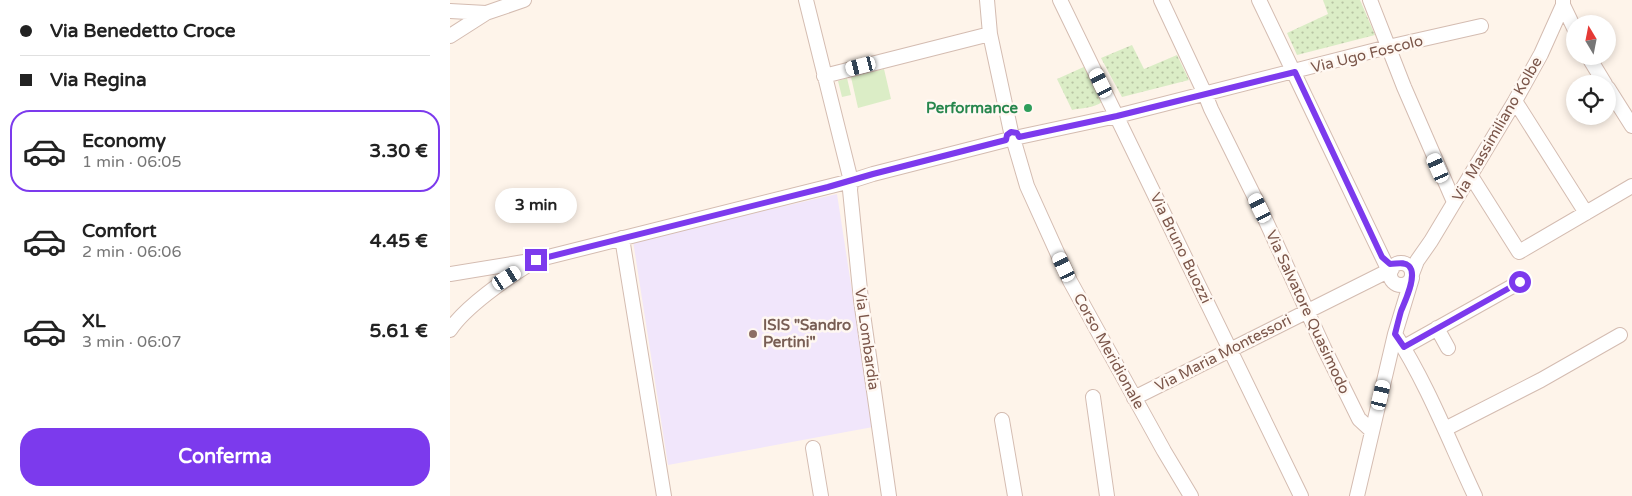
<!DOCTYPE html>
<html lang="it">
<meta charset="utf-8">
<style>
:root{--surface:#fff;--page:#f2f2f2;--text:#222;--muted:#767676;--line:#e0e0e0;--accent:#7c3aed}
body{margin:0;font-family:"Varela Round",sans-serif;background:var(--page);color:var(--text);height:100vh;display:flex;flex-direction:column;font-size:19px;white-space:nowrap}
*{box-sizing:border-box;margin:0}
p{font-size:16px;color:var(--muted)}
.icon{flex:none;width:28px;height:28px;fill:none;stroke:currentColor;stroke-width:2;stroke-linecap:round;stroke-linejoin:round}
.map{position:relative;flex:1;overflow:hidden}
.drawer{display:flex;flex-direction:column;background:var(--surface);width:450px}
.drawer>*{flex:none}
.guide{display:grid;align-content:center;height:110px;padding:0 20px;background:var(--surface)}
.needle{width:32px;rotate:350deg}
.tools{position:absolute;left:1116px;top:15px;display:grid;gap:10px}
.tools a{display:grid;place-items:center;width:50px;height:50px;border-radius:50%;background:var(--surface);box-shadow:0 2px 8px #0003;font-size:25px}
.end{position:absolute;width:22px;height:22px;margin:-11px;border:6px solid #7c3aed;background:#fff;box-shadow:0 0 0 2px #fff}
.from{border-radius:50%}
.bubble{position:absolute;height:35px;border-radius:18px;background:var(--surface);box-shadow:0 2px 8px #0003;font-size:16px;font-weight:700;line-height:35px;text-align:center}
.car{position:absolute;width:15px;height:30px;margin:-15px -8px;border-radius:6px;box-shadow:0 0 4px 1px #0007;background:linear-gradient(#fff 24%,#345 0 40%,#fff 0 76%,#345 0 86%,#fff 0)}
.guide b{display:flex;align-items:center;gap:18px;height:48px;font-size:19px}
.guide b+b{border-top:1px solid var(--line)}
.guide i{width:12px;height:12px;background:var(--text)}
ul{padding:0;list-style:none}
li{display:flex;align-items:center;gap:15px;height:82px;margin:0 10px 8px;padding:0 10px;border:2px solid transparent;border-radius:20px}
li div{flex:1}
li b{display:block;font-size:19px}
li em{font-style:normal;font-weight:700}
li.selected{border-color:var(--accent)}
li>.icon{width:45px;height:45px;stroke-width:1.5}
.cta{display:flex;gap:10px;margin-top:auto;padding:10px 20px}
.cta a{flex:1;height:58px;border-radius:20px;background:var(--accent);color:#fff;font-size:20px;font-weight:700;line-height:58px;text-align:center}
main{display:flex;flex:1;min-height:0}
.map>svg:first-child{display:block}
.education{fill:#f1e6fb}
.grass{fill:url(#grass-dots)}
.garden{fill:#dbedc6}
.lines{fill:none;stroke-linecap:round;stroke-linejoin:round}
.minor-casing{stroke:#d4bcb1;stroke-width:16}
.minor{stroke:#fff;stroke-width:14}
.route{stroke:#7c3aed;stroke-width:6}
.leisure-dot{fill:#2e9e5b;stroke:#fff8f2;stroke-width:2}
.education-dot{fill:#8d6e63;stroke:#fff8f2;stroke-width:2}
.labels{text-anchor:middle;stroke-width:5;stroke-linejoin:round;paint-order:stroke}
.street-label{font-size:15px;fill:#7b564a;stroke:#fff8f2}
.leisure-label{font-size:15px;font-weight:bold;fill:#27864d;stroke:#fff8f2;text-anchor:end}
.education-label{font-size:15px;font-weight:bold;fill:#785e54;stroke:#fff8f2;text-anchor:start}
</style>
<main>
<section class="drawer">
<div class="guide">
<b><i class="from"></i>Via Benedetto Croce</b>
<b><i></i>Via Regina</b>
</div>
<ul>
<li class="selected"><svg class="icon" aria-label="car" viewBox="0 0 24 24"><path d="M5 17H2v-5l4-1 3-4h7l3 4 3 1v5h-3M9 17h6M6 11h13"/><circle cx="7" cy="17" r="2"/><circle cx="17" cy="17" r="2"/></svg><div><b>Economy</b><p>1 min · 06:05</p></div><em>3.30 €</em></li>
<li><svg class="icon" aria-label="car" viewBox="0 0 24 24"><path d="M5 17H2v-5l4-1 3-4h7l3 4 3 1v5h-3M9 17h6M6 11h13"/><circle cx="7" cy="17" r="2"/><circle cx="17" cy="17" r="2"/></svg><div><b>Comfort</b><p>2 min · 06:06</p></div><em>4.45 €</em></li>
<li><svg class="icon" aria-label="car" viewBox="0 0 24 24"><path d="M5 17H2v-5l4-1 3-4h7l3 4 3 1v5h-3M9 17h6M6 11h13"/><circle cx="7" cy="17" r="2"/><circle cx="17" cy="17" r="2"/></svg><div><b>XL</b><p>3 min · 06:07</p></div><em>5.61 €</em></li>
</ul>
<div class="cta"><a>Conferma</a></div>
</section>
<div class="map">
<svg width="1182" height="496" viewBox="0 0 1182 496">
<defs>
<pattern id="grass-dots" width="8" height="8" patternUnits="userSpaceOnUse" patternTransform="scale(1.25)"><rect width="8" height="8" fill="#dbedc6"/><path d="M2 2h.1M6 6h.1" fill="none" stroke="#b7c3a3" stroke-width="1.8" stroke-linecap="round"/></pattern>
</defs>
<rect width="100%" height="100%" fill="#fef4ea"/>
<path class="education" d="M387 194 423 427 218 465 183 241Z"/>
<path class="grass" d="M873 0H910L925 35 847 55 837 33 878 14Z
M682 45 694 69 727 55 739 80 672 97 651 58Z
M636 66 652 100V102C644 108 631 108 622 110L607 79Z"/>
<path class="garden" d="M434 69 441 99 408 108 401 77Z
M397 78 401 95 392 97 388 81Z"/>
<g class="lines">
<g class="minor-casing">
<path id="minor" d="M537 0 540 34 561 132
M610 0 851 496
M711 0 755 94 761 109 810 208 874 348 909 419 922 431
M809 0 939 271
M920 0 954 87 1004 202
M1113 1V5L1125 30
M0 11 36 13
M0 36 36 13 74 0
M1138 56 1155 84
M374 76 540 34
M1158 88 1182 126
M1065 101 1136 213
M569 137 667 116 938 47 1031 26
M565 145 577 186 620 281 714 451 741 496
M1021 176 1069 252 1182 186
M172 238 214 496
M940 274a11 11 0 1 1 22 0a11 11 0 1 1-22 0Z
M0 274 86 260 401 181 356 0
M962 274 967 261 981 241 1065 101 1091 54 1113 5
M987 328 998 348
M0 330C15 307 57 278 81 263
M945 334C977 383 1000 443 1025 496
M954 347 1070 282
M643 397 657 496
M684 398 942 269
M552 420 565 496
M995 429 1091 380 1170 335
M363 448 371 496
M439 496 411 300 400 190 401 181 423 174 556 140
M907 496 945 334 962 278"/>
</g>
<use href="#minor" class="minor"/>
</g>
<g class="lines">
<path class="route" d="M86 260 378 187 423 174 556 140 557 135 561 132 567 133 569 137 667 116 845 72 932 257 940 264C947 264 954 261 959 266 968 275 955 301 951 311 949 318 947 326 945 334L954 347 1070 282"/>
</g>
<circle class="leisure-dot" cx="578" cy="108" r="5"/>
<circle class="education-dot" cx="303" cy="334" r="5"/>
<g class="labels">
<g class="street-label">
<text transform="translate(917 54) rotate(-14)" y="5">Via Ugo Foscolo</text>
<text transform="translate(1047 129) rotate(-60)" y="5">Via Massimiliano Kolbe</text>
<text transform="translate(731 248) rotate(64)" y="5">Via Bruno Buozzi</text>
<text transform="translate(858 312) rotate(65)" y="5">Via Salvatore Quasimodo</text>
<text transform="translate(417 339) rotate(82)" y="5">Via Lombardia</text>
<text transform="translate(659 351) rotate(61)" y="5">Corso Meridionale</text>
<text transform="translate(773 353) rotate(-27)" y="5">Via Maria Montessori</text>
</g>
<g class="leisure-label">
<text x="568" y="113">Performance</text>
</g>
<g class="education-label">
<text x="313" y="330">ISIS "Sandro<tspan x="313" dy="17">Pertini"</tspan></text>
</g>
</g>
</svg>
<div class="tools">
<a><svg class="needle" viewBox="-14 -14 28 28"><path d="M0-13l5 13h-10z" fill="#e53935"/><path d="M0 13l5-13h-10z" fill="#767676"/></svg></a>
<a><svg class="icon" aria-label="locate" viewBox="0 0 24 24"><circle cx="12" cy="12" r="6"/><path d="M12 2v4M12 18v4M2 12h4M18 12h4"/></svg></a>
</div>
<i class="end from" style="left:1070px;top:282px"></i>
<i class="end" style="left:86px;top:260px"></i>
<div class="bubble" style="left:45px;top:188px;width:82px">3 min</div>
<i class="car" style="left:411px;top:66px;rotate:256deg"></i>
<i class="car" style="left:651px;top:83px;rotate:334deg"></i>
<i class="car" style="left:988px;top:168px;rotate:336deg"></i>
<i class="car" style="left:810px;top:208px;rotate:334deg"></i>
<i class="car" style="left:614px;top:267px;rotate:335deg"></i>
<i class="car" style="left:57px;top:278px;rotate:58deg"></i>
<i class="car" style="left:931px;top:395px;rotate:13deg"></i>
</div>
</main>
